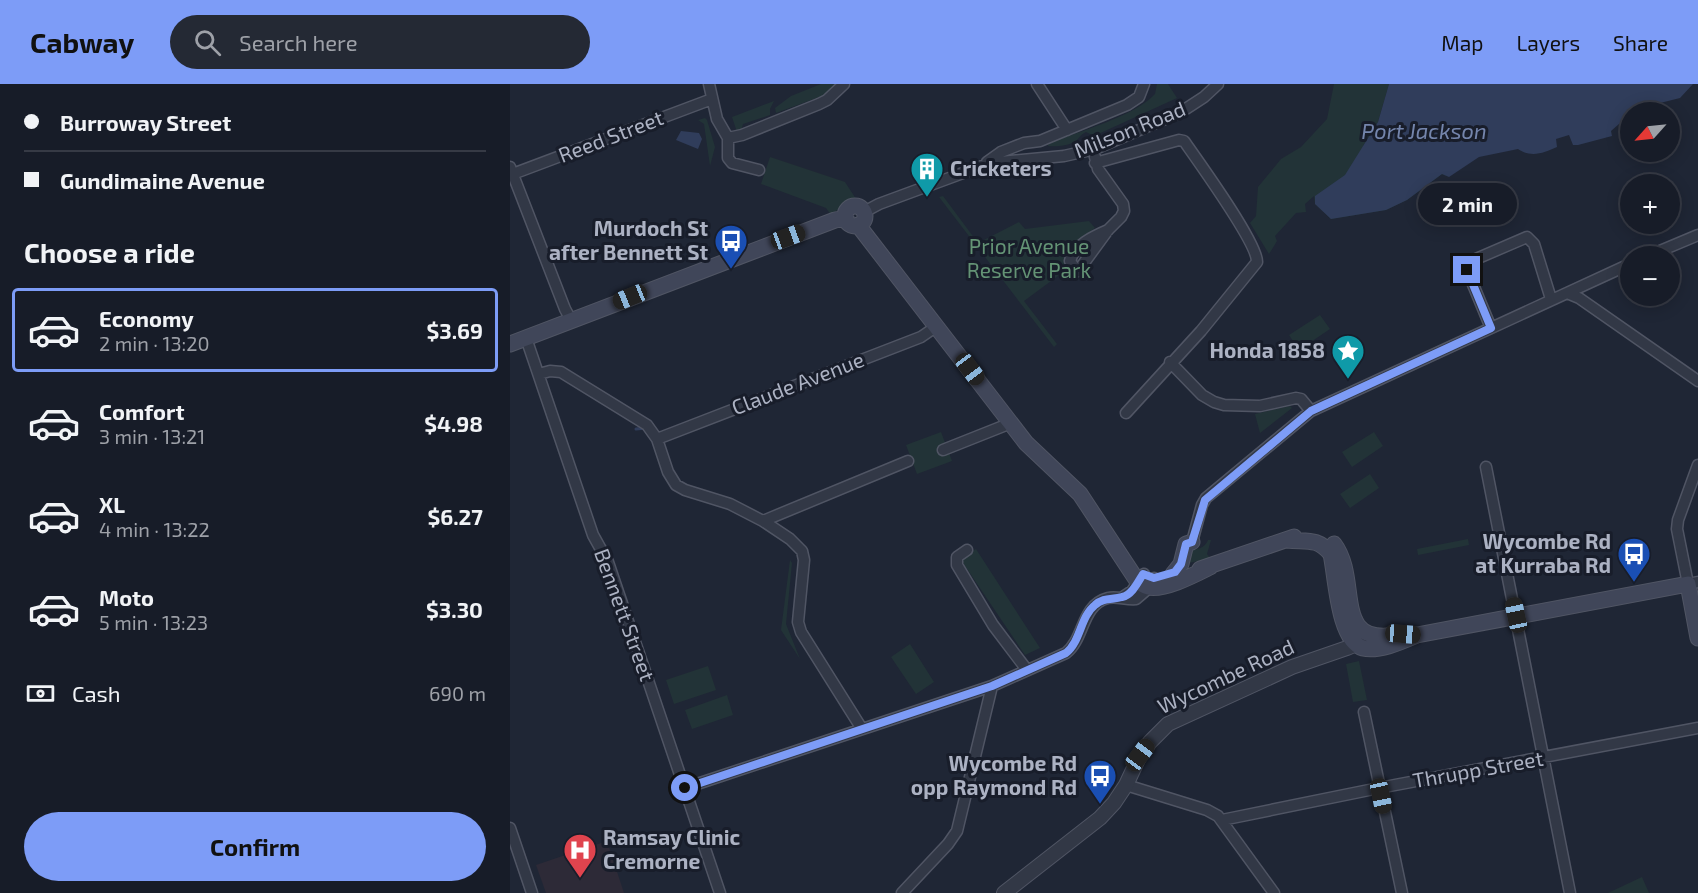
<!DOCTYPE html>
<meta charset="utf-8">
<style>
:root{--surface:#171c28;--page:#242934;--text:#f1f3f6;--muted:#9ea1a8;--line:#363a45;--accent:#7d9cf7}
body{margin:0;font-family:"Exo 2",sans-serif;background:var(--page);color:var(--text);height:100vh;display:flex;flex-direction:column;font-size:22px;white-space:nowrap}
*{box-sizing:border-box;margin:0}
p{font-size:20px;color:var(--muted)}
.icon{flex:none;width:33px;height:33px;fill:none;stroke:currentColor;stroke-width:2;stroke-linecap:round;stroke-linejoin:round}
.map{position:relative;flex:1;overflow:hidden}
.panel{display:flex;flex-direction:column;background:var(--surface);width:510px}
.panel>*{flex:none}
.banner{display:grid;align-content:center;height:132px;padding:0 24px;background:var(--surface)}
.needle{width:39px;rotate:243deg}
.buttons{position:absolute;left:1110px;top:18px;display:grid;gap:12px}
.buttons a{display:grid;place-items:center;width:60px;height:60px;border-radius:50%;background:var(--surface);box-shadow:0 3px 15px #0003,0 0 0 2px var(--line);font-size:30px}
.end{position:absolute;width:27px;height:27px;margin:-14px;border:8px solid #7d9cf7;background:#111;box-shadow:0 0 0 3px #111}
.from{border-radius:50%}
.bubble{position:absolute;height:42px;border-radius:21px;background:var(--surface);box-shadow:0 3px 15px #0003,0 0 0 2px var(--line);font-size:20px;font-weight:700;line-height:42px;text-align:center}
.car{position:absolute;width:18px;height:36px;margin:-18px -9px;border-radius:8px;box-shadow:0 0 4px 2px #0007;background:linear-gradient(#222 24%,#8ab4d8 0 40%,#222 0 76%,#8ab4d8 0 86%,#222 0)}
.banner b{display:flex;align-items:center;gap:21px;height:57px;font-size:22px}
.banner b+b{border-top:2px solid var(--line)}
.banner i{width:15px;height:15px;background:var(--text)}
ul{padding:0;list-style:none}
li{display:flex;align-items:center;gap:18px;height:84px;margin:0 12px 9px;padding:0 12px;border:3px solid transparent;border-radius:6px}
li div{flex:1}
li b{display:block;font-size:22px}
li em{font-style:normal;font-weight:700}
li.active{border-color:var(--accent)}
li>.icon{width:54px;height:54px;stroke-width:1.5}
h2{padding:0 24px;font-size:27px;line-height:72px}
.pay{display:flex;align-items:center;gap:15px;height:66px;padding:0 24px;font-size:22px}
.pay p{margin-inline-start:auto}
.primary-button{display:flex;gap:12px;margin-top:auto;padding:12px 24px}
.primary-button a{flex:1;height:69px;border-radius:36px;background:var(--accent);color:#111;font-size:24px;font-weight:700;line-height:69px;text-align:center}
header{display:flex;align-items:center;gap:36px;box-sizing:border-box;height:84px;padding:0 30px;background:var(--accent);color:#111}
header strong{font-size:28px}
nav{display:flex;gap:33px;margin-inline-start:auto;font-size:21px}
.search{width:420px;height:54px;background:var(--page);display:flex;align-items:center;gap:15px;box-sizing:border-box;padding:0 21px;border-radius:33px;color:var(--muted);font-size:22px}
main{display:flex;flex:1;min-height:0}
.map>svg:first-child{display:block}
.medical{fill:#2d2a37}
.green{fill:#223337}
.water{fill:#303d5b}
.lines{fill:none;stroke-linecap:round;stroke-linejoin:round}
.stream{stroke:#303d5b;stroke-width:3}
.minor-casing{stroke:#505564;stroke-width:13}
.tertiary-casing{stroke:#505564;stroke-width:16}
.secondary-casing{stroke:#505564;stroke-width:17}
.minor{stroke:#323846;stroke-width:10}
.tertiary{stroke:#323846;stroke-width:14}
.secondary{stroke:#404659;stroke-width:15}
.route{stroke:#7d9cf7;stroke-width:8}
.labels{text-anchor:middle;stroke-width:6;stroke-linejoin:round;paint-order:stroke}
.street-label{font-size:21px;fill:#acb2c3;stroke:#181d2a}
.poi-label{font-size:21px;font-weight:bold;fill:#acb2c3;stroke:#181d2a;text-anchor:end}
.park-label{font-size:21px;fill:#649375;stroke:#181d2a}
.water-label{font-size:22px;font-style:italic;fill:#7485ac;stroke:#181d2a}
</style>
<header>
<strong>Cabway</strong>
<div class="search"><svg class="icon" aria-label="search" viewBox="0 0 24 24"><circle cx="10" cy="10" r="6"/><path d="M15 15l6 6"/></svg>Search here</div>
<nav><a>Map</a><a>Layers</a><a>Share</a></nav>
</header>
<main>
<section class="panel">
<div class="banner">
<b><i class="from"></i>Burroway Street</b>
<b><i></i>Gundimaine Avenue</b>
</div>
<h2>Choose a ride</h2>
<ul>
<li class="active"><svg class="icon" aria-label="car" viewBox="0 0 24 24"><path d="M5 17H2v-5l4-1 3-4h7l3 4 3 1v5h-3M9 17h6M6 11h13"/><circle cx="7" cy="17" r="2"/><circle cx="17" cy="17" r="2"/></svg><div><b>Economy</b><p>2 min · 13:20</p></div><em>$3.69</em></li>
<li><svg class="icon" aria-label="car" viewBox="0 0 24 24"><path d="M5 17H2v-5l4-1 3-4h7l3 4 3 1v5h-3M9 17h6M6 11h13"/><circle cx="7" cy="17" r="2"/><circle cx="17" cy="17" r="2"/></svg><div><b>Comfort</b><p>3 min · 13:21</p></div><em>$4.98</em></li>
<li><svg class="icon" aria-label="car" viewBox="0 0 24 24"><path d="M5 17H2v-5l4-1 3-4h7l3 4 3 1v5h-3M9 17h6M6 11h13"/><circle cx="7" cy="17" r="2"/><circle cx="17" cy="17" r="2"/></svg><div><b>XL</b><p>4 min · 13:22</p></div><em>$6.27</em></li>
<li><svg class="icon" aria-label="car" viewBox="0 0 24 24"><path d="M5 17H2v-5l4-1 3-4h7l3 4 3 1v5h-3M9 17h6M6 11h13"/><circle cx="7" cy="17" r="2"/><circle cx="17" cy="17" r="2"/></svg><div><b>Moto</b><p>5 min · 13:23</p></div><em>$3.30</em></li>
</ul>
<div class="pay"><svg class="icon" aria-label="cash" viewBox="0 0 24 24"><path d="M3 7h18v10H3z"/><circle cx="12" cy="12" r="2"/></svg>Cash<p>690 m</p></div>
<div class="primary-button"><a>Confirm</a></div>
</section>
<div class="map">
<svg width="1188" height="809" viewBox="0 0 1188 809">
<rect width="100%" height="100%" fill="#1f2635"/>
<path class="medical" d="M97 757 114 809H36L26 781Z"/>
<path class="green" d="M311 0H326L312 12 266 29 265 24 281 12Z
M647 0H658L667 14 584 52 576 48C569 51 570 55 564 58 557 62 545 63 538 62L539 59C568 48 625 32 645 10Z
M824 0H879L868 38 853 62 939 93 932 90 897 116 876 126 821 135 805 120 804 112 795 120 796 128 786 129 765 152 767 157 759 170 740 139 746 132 748 103 771 75 791 63 817 35Z
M264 17 260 25V31L233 40 231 47 227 48 222 33Z
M195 34 197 36 205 63 200 82 194 40 188 36Z
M260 73 335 98 348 118 336 119 321 131 316 124 251 100Z
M433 112 468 159 509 138 515 145 579 137 585 144C573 153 551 169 556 186L514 217 547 260 544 263 429 113Z
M810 231 820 245 789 266 779 251Z
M780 322 782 324 750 349 745 330Z
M431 348 442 377 407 390 396 361Z
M864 348 873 362 842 383 832 368Z
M860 390 869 404 840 424 830 410Z
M958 455 959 461 908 471 907 465Z
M698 456H701L697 470 701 475 678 479 679 466C687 466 695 464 698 456Z
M466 465 530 564 515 571 453 479 452 473Z
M280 476 282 479 276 540 290 575 271 546Z
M400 560 424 598 406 610 381 573Z
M849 577 857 616 843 618 836 580Z
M198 582 206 606 164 620 156 596Z
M217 611 223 631 182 645 175 626Z
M1132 793 1139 809H1098Z"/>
<path class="water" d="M879 0H1183L1170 14 1142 21 1136 28H1120V39L1109 40 1101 47 1102 52 1068 61H1063L1059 51 1046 55 1047 63C1034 69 1021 74 1008 65L969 73 939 93 932 90 897 116 876 126 821 135 805 120V112L835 91 868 38Z
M171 47 189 49 192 55 188 65 166 56Z"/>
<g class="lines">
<path class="stream" d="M126 345 136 344"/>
<g class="minor-casing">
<path id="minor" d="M199 0 207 35 218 54V74L222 79 249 86
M527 0 557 46
M218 54 232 51 309 20 317 16 334 0
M585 73 588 85 613 120 614 127 611 133 598 146 568 187 566 186 560 177C564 161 584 152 598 146
M477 78 491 68 514 59 530 57 617 21 629 13 634 0
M585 79 669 56 674 57C688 77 748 160 747 178L691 247 616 329
M0 83 55 225 61 236
M0 91 202 15
M354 128 369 120 480 79 554 72 585 65 671 28 694 13 708 0
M1138 172 1188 151
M1057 209 1069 214 1188 297
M981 244 957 186 959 178 1017 153 1024 160 1041 215
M16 254 83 451 98 478 210 809
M660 278 692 311 704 318 714 321 750 322 786 314 791 315 801 327
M29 290 40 287 51 288 137 341 147 355 158 388 166 401 175 406 220 420 253 437 280 455 292 467 294 476 288 538 291 548 352 645
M147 355 411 253 427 242
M433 366 501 339
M1188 381 1168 436 1167 445 1178 500 1188 498
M976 383 1060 809
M253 437 398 377
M682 458 692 421 696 414 801 327 1120 180
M457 466 447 473V481L483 541 517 586
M613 513 622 507 634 490
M854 628 892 809
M616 701 697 726 708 732 764 809
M175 704 482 602
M712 736 869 704 1188 644
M0 744 22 809
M392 809 438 760 447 747 482 602 556 569C575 554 571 521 598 514 607 512 616 516 626 515L640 503 644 494"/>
</g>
<g class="tertiary-casing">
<path id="tertiary" d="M494 809 590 734 604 719 616 701 630 671 640 658 658 640 782 583 837 564 846 560 853 552"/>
</g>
<g class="secondary-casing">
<path id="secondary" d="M335 132a10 10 0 1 1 20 0a10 10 0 1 1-20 0Z
M348 141 516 359 570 410 626 495C629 498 633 502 638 503 654 507 686 490 700 483
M0 260 325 136 336 134
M777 456C797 458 807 453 821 470 826 492 828 557 853 564 869 568 893 557 907 551L1178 500 1188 554
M824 460C851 496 821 562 886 551
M690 485 784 453
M663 490 671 480 676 460 682 458"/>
</g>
<use href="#minor" class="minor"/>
<use href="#tertiary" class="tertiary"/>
<use href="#secondary" class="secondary"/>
</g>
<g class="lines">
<path class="route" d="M175 704 482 602 556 569C571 557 570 533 585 521 594 513 602 516 612 513 622 511 628 498 633 490L644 494 665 488 671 480 676 460 682 458 695 416 801 327 981 244 957 186"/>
</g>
<defs>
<g id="building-pin" transform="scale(1.725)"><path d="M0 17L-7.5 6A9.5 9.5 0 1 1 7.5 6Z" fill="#0f9aa8" stroke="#181d2a"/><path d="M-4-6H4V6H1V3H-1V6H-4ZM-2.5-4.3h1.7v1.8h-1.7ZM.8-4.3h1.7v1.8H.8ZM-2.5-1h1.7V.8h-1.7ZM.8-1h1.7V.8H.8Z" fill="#fff"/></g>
<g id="bus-pin" transform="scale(1.725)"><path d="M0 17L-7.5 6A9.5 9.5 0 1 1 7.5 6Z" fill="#1a4fb4" stroke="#181d2a"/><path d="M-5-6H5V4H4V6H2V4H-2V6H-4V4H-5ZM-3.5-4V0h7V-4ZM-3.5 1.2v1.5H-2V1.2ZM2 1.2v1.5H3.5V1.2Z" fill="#fff"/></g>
<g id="sight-pin" transform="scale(1.725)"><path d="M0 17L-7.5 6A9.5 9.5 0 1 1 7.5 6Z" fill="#0f9aa8" stroke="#181d2a"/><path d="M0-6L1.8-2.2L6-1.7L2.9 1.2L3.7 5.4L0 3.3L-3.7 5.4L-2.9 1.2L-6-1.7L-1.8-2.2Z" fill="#fff"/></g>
<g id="hospital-pin" transform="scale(1.725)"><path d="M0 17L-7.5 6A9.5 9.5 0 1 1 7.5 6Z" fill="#e0444e" stroke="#181d2a"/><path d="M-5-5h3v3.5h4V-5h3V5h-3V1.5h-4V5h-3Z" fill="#fff"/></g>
</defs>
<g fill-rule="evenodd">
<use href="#building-pin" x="417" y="85"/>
<use href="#bus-pin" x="221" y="157"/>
<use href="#sight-pin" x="838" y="267"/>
<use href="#bus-pin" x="1124" y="470"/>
<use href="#bus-pin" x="590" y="692"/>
<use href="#hospital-pin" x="70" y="766"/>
</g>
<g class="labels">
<g class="street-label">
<text transform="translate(620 46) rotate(-22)" y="7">Milson Road</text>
<text transform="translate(101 53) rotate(-21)" y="7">Reed Street</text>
<text transform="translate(288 300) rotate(-21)" y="7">Claude Avenue</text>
<text transform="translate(114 531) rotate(70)" y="7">Bennett Street</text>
<text transform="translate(716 593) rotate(-25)" y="7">Wycombe Road</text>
<text transform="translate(968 686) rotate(-10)" y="7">Thrupp Street</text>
</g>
<g class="poi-label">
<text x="440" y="92" text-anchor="start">Cricketers</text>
<text x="198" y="152">Murdoch St<tspan x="198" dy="24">after Bennett St</tspan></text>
<text x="815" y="274">Honda 1858</text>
<text x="1101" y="465">Wycombe Rd<tspan x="1101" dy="24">at Kurraba Rd</tspan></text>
<text x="567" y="687">Wycombe Rd<tspan x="567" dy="24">opp Raymond Rd</tspan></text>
<text x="93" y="761" text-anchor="start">Ramsay Clinic<tspan x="93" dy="24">Cremorne</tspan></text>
</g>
<g class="park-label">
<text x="519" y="170">Prior Avenue<tspan x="519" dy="24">Reserve Park</tspan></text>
</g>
<g class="water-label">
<text x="914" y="55">Port Jackson</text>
</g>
</g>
</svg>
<div class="buttons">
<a><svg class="needle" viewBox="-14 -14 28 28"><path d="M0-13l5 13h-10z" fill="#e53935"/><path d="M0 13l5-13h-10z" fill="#9ea1a8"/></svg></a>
<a>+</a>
<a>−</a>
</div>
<i class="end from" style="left:175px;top:704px"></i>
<i class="end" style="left:957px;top:186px"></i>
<div class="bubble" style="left:908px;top:99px;width:99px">2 min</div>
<i class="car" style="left:278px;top:153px;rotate:70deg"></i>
<i class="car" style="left:120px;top:213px;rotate:248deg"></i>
<i class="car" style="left:460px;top:285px;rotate:143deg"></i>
<i class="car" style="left:1006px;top:531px;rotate:348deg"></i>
<i class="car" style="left:893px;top:550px;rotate:94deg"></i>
<i class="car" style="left:630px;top:671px;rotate:37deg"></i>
<i class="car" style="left:871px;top:712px;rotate:168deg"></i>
</div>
</main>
